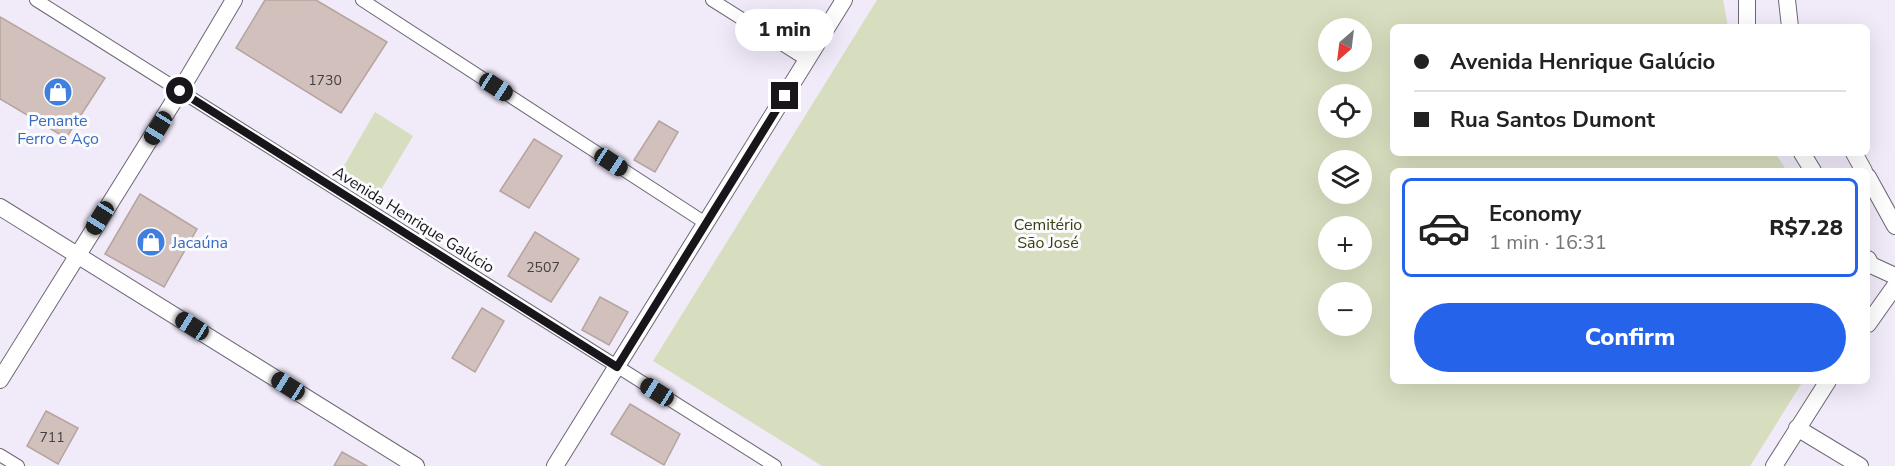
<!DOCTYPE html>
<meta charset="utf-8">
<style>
:root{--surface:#fff;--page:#f2f2f2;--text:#222;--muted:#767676;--line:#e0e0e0;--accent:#2563eb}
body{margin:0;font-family:"Nunito Sans",sans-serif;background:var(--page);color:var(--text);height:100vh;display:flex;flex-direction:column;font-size:22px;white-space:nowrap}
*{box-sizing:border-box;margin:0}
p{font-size:20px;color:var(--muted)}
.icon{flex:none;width:33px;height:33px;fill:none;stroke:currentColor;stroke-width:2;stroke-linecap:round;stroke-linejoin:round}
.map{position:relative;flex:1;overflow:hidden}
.drawer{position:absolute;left:1390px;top:168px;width:480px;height:216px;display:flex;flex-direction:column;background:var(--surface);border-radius:9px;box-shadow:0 6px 24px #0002}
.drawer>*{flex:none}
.top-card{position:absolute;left:1390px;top:24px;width:480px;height:132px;border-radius:9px;box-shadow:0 6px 24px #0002;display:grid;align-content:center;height:132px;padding:0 24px;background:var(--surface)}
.needle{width:39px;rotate:208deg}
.buttons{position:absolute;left:1318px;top:18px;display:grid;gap:12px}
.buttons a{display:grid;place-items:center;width:54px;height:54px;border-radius:50%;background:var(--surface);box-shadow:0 6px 24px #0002;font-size:30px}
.end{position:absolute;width:27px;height:27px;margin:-14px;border:8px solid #18161b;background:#fff;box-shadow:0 0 0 3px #fff}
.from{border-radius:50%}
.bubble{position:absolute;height:42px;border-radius:21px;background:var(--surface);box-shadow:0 6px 24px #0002;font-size:20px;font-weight:800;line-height:42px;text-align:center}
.car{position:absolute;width:18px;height:36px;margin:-18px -9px;border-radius:8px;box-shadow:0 0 4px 2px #0007;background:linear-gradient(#222 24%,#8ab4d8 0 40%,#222 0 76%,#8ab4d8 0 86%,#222 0)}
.top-card b{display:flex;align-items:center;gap:21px;height:57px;font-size:22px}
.top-card b+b{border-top:2px solid var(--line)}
.top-card i{width:15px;height:15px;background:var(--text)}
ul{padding:10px 0 0;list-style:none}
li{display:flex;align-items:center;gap:18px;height:99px;margin:0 12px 9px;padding:0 12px;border:3px solid transparent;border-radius:9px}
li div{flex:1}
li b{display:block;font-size:22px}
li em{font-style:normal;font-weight:800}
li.selected{border-color:var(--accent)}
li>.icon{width:54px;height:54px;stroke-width:1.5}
.cta{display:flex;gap:12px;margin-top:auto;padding:12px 24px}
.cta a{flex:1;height:69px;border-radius:36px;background:var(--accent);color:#fff;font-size:24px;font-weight:800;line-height:69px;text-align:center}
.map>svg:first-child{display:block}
.green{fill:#d7debf;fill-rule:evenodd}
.building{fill:#d1c0bb;stroke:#b5a49f;stroke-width:1.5}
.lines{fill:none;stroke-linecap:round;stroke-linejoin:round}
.street-casing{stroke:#6d6773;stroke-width:14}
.secondary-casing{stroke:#6d6773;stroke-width:18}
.street{stroke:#fff;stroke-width:12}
.secondary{stroke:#fff;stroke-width:16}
.route{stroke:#18161b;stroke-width:8}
.labels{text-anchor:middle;stroke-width:6;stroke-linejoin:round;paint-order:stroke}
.number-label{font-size:14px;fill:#464043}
.shop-label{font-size:16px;fill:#366cbe;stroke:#fbfafd}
.street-label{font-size:16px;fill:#18161b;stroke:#fbfafd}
.park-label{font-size:16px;fill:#394110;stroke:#fbfafd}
</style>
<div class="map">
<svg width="1895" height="466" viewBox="0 0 1895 466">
<rect width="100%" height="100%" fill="#f1eaf9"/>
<path class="green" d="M877 0H1723L1728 27H1394V153H1775L1787 171H1394V381H1803L1750 466H822L653 361ZM1329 28H1362V62H1329ZM1329 94H1362V128H1329ZM1329 160H1362V194H1329ZM1329 226H1362V260H1329ZM1329 292H1362V326H1329Z
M375 112 413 136 379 193 341 171Z"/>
<path class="building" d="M265 0H316L387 42 341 113 236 48Z
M0 17 105 78 66 138 0 99Z
M659 121 678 132 655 172 634 160Z
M534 139 562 156 529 208 500 191Z
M140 194 197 229 164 287 105 254Z
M535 232 579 259 551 302 508 276Z
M600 297 628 312 609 345 582 330Z
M482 308 504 321 475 372 452 358Z
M630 404 680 434 664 465 611 434Z
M46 411 78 428 58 464 27 446Z
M342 452 367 466H334Z"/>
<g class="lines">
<g class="street-casing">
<path id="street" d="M36 0 775 466
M362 0 707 224
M712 0 807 60
M0 455 18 466"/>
</g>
<g class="secondary-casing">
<path id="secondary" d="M1787 0 1790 27
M1747 27V0
M1802 153 1813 171
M1854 153 1864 171
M1868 177 1895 226
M0 207 416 466
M1868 259 1871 265 1895 276
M1868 324 1895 286
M0 380 180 91 234 0
M1797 428 1860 466
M555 466 844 0
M1774 466 1828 381"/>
</g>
<use href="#street" class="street"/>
<use href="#secondary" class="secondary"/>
</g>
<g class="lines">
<path class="route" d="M180 91 617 367 785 96"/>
</g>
<defs>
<g id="shop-disc" transform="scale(1.5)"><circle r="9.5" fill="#3f7fe0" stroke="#fbfafd"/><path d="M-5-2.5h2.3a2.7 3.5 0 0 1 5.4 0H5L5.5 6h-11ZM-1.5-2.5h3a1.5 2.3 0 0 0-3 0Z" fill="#fff"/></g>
</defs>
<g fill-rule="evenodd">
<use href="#shop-disc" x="58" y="92"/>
<use href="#shop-disc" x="151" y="242"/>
</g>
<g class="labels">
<g class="number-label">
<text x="325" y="85">1730</text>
<text x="543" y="272">2507</text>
<text x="52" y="442">711</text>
</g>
<g class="shop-label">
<text x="58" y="126">Penante<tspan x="58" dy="18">Ferro e Aço</tspan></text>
<text x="172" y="248" text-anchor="start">Jacaúna</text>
</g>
<g class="street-label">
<text transform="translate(414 219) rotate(32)" y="6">Avenida Henrique Galúcio</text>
</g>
<g class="park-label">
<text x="1048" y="230">Cemitério<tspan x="1048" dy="18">São José</tspan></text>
</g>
</g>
</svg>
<div class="buttons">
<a><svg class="needle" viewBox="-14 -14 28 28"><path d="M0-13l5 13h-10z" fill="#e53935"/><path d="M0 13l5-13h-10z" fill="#767676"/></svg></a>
<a><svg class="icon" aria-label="locate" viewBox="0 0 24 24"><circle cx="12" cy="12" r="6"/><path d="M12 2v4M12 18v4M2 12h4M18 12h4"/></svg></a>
<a><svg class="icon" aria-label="layers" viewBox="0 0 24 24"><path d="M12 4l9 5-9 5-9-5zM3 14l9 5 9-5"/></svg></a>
<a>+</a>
<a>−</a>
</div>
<i class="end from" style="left:180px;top:91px"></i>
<i class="end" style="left:785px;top:96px"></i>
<div class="bubble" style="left:735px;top:9px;width:99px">1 min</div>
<i class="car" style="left:496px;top:87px;rotate:123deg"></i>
<i class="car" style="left:158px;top:128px;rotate:212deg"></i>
<i class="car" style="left:611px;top:162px;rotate:123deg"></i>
<i class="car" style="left:100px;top:218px;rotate:212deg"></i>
<i class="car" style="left:192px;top:326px;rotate:302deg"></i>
<i class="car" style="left:288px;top:386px;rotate:302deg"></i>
<i class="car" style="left:657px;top:392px;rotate:302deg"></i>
<div class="top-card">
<b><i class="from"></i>Avenida Henrique Galúcio</b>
<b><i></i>Rua Santos Dumont</b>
</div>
<section class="drawer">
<ul>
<li class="selected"><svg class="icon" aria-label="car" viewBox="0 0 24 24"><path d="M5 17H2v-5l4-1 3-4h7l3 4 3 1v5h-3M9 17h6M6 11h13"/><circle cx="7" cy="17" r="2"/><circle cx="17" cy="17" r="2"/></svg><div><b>Economy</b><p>1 min · 16:31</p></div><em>R$7.28</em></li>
</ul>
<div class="cta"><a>Confirm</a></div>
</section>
</div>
